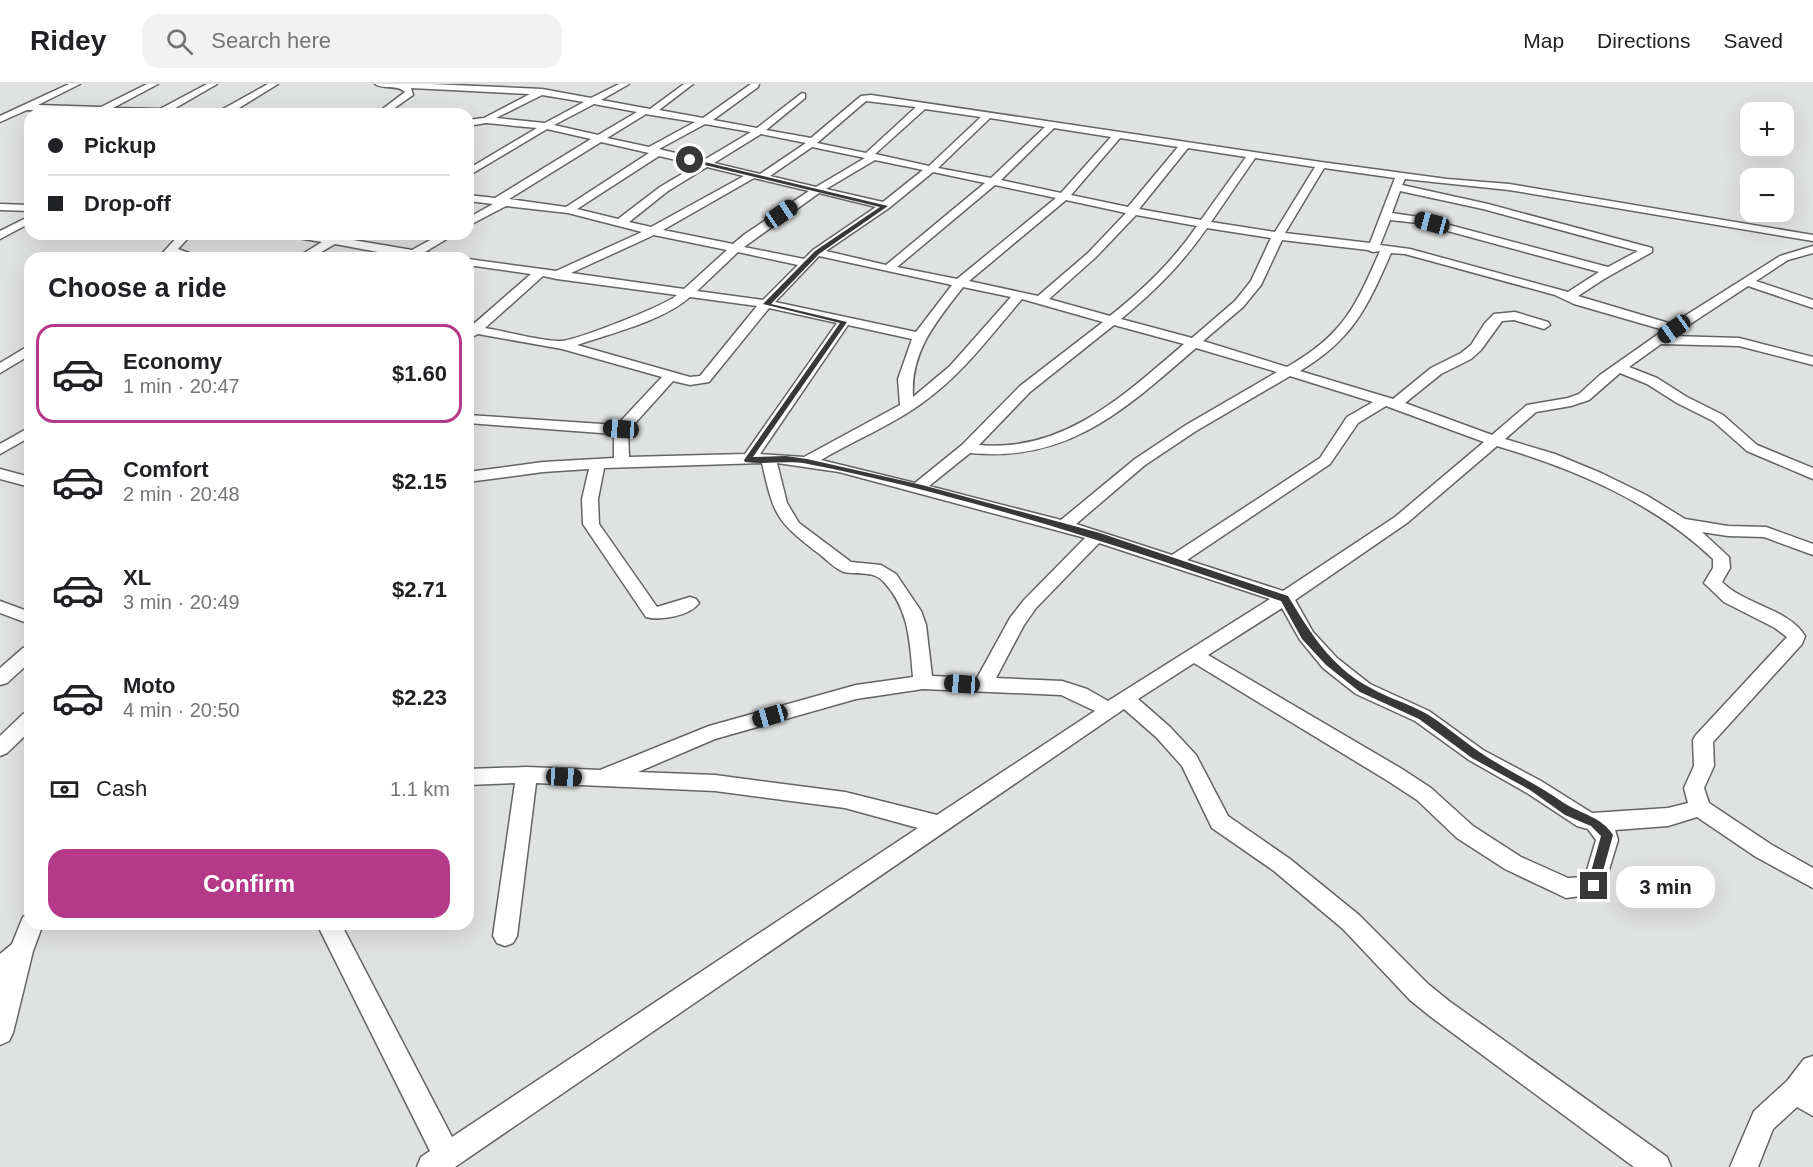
<!DOCTYPE html>
<meta charset="utf-8">
<style>
:root{--surface:#fff;--page:#f2f2f2;--text:#202124;--muted:#757577;--line:#e0e0e0;--accent:#b53989}
body{margin:0;font-family:Helvetica,sans-serif;background:var(--page);color:var(--text);height:100vh;display:flex;flex-direction:column;font-size:22px;white-space:nowrap}
*{box-sizing:border-box;margin:0}
p{font-size:20px;color:var(--muted)}
.icon{flex:none;width:33px;height:33px;fill:none;stroke:currentColor;stroke-width:2;stroke-linecap:round;stroke-linejoin:round}
.map{position:relative;flex:1;overflow:hidden}
.sheet{position:absolute;left:24px;top:168px;width:450px;height:678px;display:flex;flex-direction:column;background:var(--surface);border-radius:18px;box-shadow:0 6px 24px #0002}
.sheet>*{flex:none}
.banner{position:absolute;left:24px;top:24px;width:450px;height:132px;border-radius:18px;box-shadow:0 6px 24px #0002;display:grid;align-content:center;height:132px;padding:0 24px;background:var(--surface)}
.tools{position:absolute;left:1740px;top:18px;display:grid;gap:12px}
.tools a{display:grid;place-items:center;width:54px;height:54px;border-radius:12px;background:var(--surface);box-shadow:0 6px 24px #0002;font-size:30px}
.end{position:absolute;width:27px;height:27px;margin:-14px;border:8px solid #383839;background:#fff;box-shadow:0 0 0 3px #fff}
.from{border-radius:50%}
.bubble{position:absolute;height:42px;border-radius:18px;background:var(--surface);box-shadow:0 6px 24px #0002;font-size:20px;font-weight:700;line-height:42px;text-align:center}
.car{position:absolute;width:18px;height:36px;margin:-18px -9px;border-radius:8px;box-shadow:0 0 4px 2px #0007;background:linear-gradient(#222 24%,#8ab4d8 0 40%,#222 0 76%,#8ab4d8 0 86%,#222 0)}
.banner b{display:flex;align-items:center;gap:21px;height:57px;font-size:22px}
.banner b+b{border-top:2px solid var(--line)}
.banner i{width:15px;height:15px;background:var(--text)}
ul{padding:0;list-style:none}
li{display:flex;align-items:center;gap:18px;height:99px;margin:0 12px 9px;padding:0 12px;border:3px solid transparent;border-radius:18px}
li div{flex:1}
li b{display:block;font-size:22px}
li em{font-style:normal;font-weight:700}
li.selected{border-color:var(--accent)}
li>.icon{width:54px;height:54px;stroke-width:1.5}
h2{padding:0 24px;font-size:27px;line-height:72px}
.pay{display:flex;align-items:center;gap:15px;height:66px;padding:0 24px;font-size:22px}
.pay p{margin-inline-start:auto}
.action{display:flex;gap:12px;margin-top:auto;padding:12px 24px}
.action a{flex:1;height:69px;border-radius:18px;background:var(--accent);color:#fff;font-size:24px;font-weight:700;line-height:69px;text-align:center}
header{display:flex;align-items:center;gap:36px;box-sizing:border-box;height:84px;padding:0 30px;background:var(--surface);border-bottom:2px solid var(--line)}
header strong{font-size:28px}
nav{display:flex;gap:33px;margin-inline-start:auto;font-size:21px}
.search{width:420px;height:54px;background:var(--page);display:flex;align-items:center;gap:15px;box-sizing:border-box;padding:0 21px;border-radius:18px;color:var(--muted);font-size:22px}
.map>svg:first-child{display:block}
.lines{fill:none;stroke-linecap:round;stroke-linejoin:round}
.minor-casing{stroke:#636465;stroke-width:3}
.minor{fill:#fff;fill-rule:evenodd}
.route{fill:#383839}
</style>
<header>
<strong>Ridey</strong>
<div class="search"><svg class="icon" aria-label="search" viewBox="0 0 24 24"><circle cx="10" cy="10" r="6"/><path d="M15 15l6 6"/></svg>Search here</div>
<nav><a>Map</a><a>Directions</a><a>Saved</a></nav>
</header>
<div class="map">
<svg width="1813" height="1083" viewBox="0 0 1813 1083">
<rect width="100%" height="100%" fill="#e0e1e1"/>
<g class="lines">
<g class="minor-casing">
<path id="minor" d="M69 0H80L38 21 101 23 147 0H158L113 24 160 25 207 0H217L172 26 209 27 213 30 27 26 0 38V32Z
M268 0H278L231 29 214 30Z
M375 0H431L542 5 591 14 619 0H629L601 16 650 25 684 0H693L659 26 703 34 751 0H759L758 3 713 36 757 44 802 9 805 10V14L766 46 811 54 861 12 871 11 1321 78 1447 95 1509 100 1813 151V157L1509 106 1405 95 1402 101 1488 120 1652 164V168L1604 195 1578 212 1672 240 1780 172 1813 162V169L1788 176 1756 197 1813 216V224L1748 202 1672 252 1739 254 1813 273V281L1739 262 1661 260 1629 283 1657 294 1687 313 1723 331 1757 361 1813 384V395L1747 367 1713 337 1677 319 1647 300 1620 289 1589 316 1571 322 1536 328 1505 355 1555 370 1601 389 1646 411 1685 435 1728 442 1766 443 1813 460V471L1764 453 1728 452 1702 448 1729 473 1730 484 1722 498C1745 521 1789 525 1805 552L1802 560 1713 658 1714 682 1704 704 1709 719 1772 761 1813 784V804L1756 773 1697 733 1668 742 1615 746 1618 756 1602 809 1566 814 1505 785 1457 754 1417 716 1388 697 1194 579 1138 615 1170 643 1196 671 1228 732 1290 775 1359 831 1428 900 1449 917 1667 1073 1671 1083H1634L1431 933 1410 916 1343 845 1274 787 1212 744 1182 682 1156 653 1124 625 455 1083H417L421 1073 430 1067 317 840H341L452 1053 918 744 845 724 715 707 536 699 517 852 513 859 505 862 497 859 493 852 515 699 468 701V685L527 683 600 686 709 642 856 601 913 593C910 558 909 525 884 498 873 486 858 491 844 488 835 485 826 475 818 469 775 436 774 431 762 379L604 384 598 415 599 440 657 523 690 513 696 515 699 519C690 532 660 537 646 533L583 440 582 415 589 385 543 388 468 398V388L543 378 614 374V350L468 339V331L617 341 662 293 562 265 478 250 468 255V245L531 190 468 181V175L556 187 642 148 568 129 506 122 468 142V134L493 120 468 117V111L495 114 591 55 547 45 468 92V85L537 44 486 39 468 42V36L484 34 530 10 411 4 413 11 386 30H376L405 8C397 0 384 6 375 0ZM542 11 584 18 545 39 496 34ZM866 17 916 23 866 69 817 59ZM594 20 637 28 598 51 554 41ZM925 25 981 33 929 82 875 70ZM646 30 651 31 695 38 649 63 607 54ZM990 34 1045 43 991 94 938 84ZM705 40 751 48 704 76 659 65ZM1054 44 1111 53 1061 109 1001 96ZM761 50 806 59 760 90 714 79ZM1120 54 1178 63 1128 123 1071 111ZM601 58 649 69 566 123 509 115ZM812 63 865 74 816 103 770 92ZM1188 64 1246 73 1201 136 1139 125ZM659 72 697 81 660 103 618 135 577 125ZM1255 74 1315 83 1275 148 1211 138ZM875 76 923 86 883 118 826 105ZM707 83 744 92 651 143 629 138 668 107ZM1324 84 1395 94 1370 159 1285 149ZM933 88 985 99 886 181 826 167 889 124ZM754 94 809 107 745 150 733 160 663 146ZM995 101 1056 114 957 195 897 183ZM1400 107 1483 125 1638 167 1608 183 1419 133 1392 129ZM819 109 876 123 813 166 804 175 744 163ZM1066 116 1126 129 1088 169 1038 212 969 197ZM1136 131 1197 142C1171 179 1145 204 1110 232L1049 215 1096 173ZM1390 136 1418 139 1599 188 1568 208 1410 165 1380 161ZM1207 144 1271 154 1251 197 1235 217 1192 254 1121 235C1156 206 1181 181 1207 144ZM654 151 727 166 684 205 571 189ZM1282 156 1368 166 1373 168 1380 167C1355 224 1343 251 1287 283L1203 257 1243 223 1261 201ZM738 168 798 181 763 216 697 207ZM1391 169 1405 170 1555 211 1574 220 1664 246 1600 291 1579 310 1568 314 1527 321 1492 351 1405 319 1441 290 1471 275 1481 266 1502 237 1514 236 1544 245 1550 241 1548 238 1515 228 1494 230 1485 239 1471 261 1461 269 1431 284 1393 315 1300 287C1353 255 1367 224 1391 169ZM819 172 952 201 916 248 775 218ZM543 192 557 195 677 211C667 221 577 256 562 257 544 258 505 247 485 244ZM963 203 1011 213 950 282 913 313C910 267 937 237 963 203ZM690 213 757 222 700 292 690 293 577 261C612 249 663 237 690 213ZM1022 215 1103 238 1020 302 962 361 915 399 821 376C854 356 891 342 922 319 962 291 990 252 1022 215ZM769 224 837 239 745 370 629 373 628 347 673 297 690 301 709 298ZM848 241 912 255 898 295 900 321 804 373 760 370ZM1114 241 1184 260C1124 311 1064 369 979 361L1030 308ZM1196 264 1277 288 1186 341 1135 375 1061 436 929 402 970 369C1070 379 1126 324 1196 264ZM1290 292 1373 318 1347 333 1320 374 1172 471 1076 440 1145 381 1196 347ZM1386 322 1484 358 1395 433 1283 507 1187 476 1330 380 1358 339ZM1497 362C1575 385 1653 418 1713 475V484L1704 499 1724 518 1775 544 1787 553 1696 651 1693 656 1694 682 1684 704 1688 719 1668 724 1592 729 1541 697 1483 666 1429 627 1370 600 1337 574 1313 548 1295 516 1407 439ZM777 379 839 388 1085 454 1024 516 1010 534 977 594 932 592 926 541 921 527 896 490 881 481 851 478 799 439 787 419ZM1099 459 1270 515 1108 617 1087 605 1062 597 996 594 1024 541 1036 524ZM1282 524 1300 556 1323 584 1356 610 1415 637 1469 676 1527 709 1577 742 1588 745 1596 756 1585 793 1568 794 1521 773 1473 742 1431 704 1402 685 1208 571ZM923 605 1061 611 1095 627 937 731 845 708 715 691 638 688 715 655 856 615Z
M0 120 30 121V127L0 126Z
M30 132V139L0 155V147Z
M180 150H192L178 165 203 174H185L173 171 170 174H158Z
M286 150 335 153 412 166 441 150H455L425 168 442 172 444 174H410L335 160 311 174H296L322 158 292 153Z
M30 261V271L0 289V279Z
M30 343V353L0 370V360Z
M0 385 30 393V403L0 395Z
M0 517 30 528V540L0 529Z
M30 562V578L7 599 0 601V584L23 564Z
M30 628V647L7 669 0 672V652L23 630Z
M30 830V840H43L33 867 13 949 9 957 0 961V870L12 860 23 833Z
M1813 972V1032L1797 1023 1773 1045 1758 1083H1730L1754 1027 1787 997 1804 975Z"/>
</g>
<use href="#minor" class="minor"/>
</g>
<path class="route" d="M688 74 888 122 819 170 771 220 847 238 753 373 786 372 807 375 922 401 1100 449 1288 512C1310 548 1330 582 1369 603 1387 614 1408 619 1427 630 1445 641 1461 655 1478 667 1506 686 1537 700 1564 719 1581 730 1602 733 1613 751L1598 805 1594 807 1587 802 1601 752 1591 742 1565 731 1530 706 1472 674 1419 635 1360 608 1326 581 1302 555 1281 517C1126 464 970 412 808 380 787 376 766 381 745 378L744 376 840 239 763 220 815 167 880 123 688 77Z"/>
</svg>
<div class="tools">
<a>+</a>
<a>−</a>
</div>
<i class="end from" style="left:690px;top:76px"></i>
<i class="end" style="left:1594px;top:802px"></i>
<div class="bubble" style="left:1616px;top:782px;width:99px">3 min</div>
<i class="car" style="left:781px;top:130px;rotate:56deg"></i>
<i class="car" style="left:1432px;top:139px;rotate:285deg"></i>
<i class="car" style="left:1674px;top:245px;rotate:235deg"></i>
<i class="car" style="left:621px;top:345px;rotate:274deg"></i>
<i class="car" style="left:962px;top:600px;rotate:274deg"></i>
<i class="car" style="left:770px;top:632px;rotate:254deg"></i>
<i class="car" style="left:564px;top:693px;rotate:93deg"></i>
<div class="banner">
<b><i class="from"></i>Pickup</b>
<b><i></i>Drop-off</b>
</div>
<section class="sheet">
<h2>Choose a ride</h2>
<ul>
<li class="selected"><svg class="icon" aria-label="car" viewBox="0 0 24 24"><path d="M5 17H2v-5l4-1 3-4h7l3 4 3 1v5h-3M9 17h6M6 11h13"/><circle cx="7" cy="17" r="2"/><circle cx="17" cy="17" r="2"/></svg><div><b>Economy</b><p>1 min · 20:47</p></div><em>$1.60</em></li>
<li><svg class="icon" aria-label="car" viewBox="0 0 24 24"><path d="M5 17H2v-5l4-1 3-4h7l3 4 3 1v5h-3M9 17h6M6 11h13"/><circle cx="7" cy="17" r="2"/><circle cx="17" cy="17" r="2"/></svg><div><b>Comfort</b><p>2 min · 20:48</p></div><em>$2.15</em></li>
<li><svg class="icon" aria-label="car" viewBox="0 0 24 24"><path d="M5 17H2v-5l4-1 3-4h7l3 4 3 1v5h-3M9 17h6M6 11h13"/><circle cx="7" cy="17" r="2"/><circle cx="17" cy="17" r="2"/></svg><div><b>XL</b><p>3 min · 20:49</p></div><em>$2.71</em></li>
<li><svg class="icon" aria-label="car" viewBox="0 0 24 24"><path d="M5 17H2v-5l4-1 3-4h7l3 4 3 1v5h-3M9 17h6M6 11h13"/><circle cx="7" cy="17" r="2"/><circle cx="17" cy="17" r="2"/></svg><div><b>Moto</b><p>4 min · 20:50</p></div><em>$2.23</em></li>
</ul>
<div class="pay"><svg class="icon" aria-label="cash" viewBox="0 0 24 24"><path d="M3 7h18v10H3z"/><circle cx="12" cy="12" r="2"/></svg>Cash<p>1.1 km</p></div>
<div class="action"><a>Confirm</a></div>
</section>
</div>
